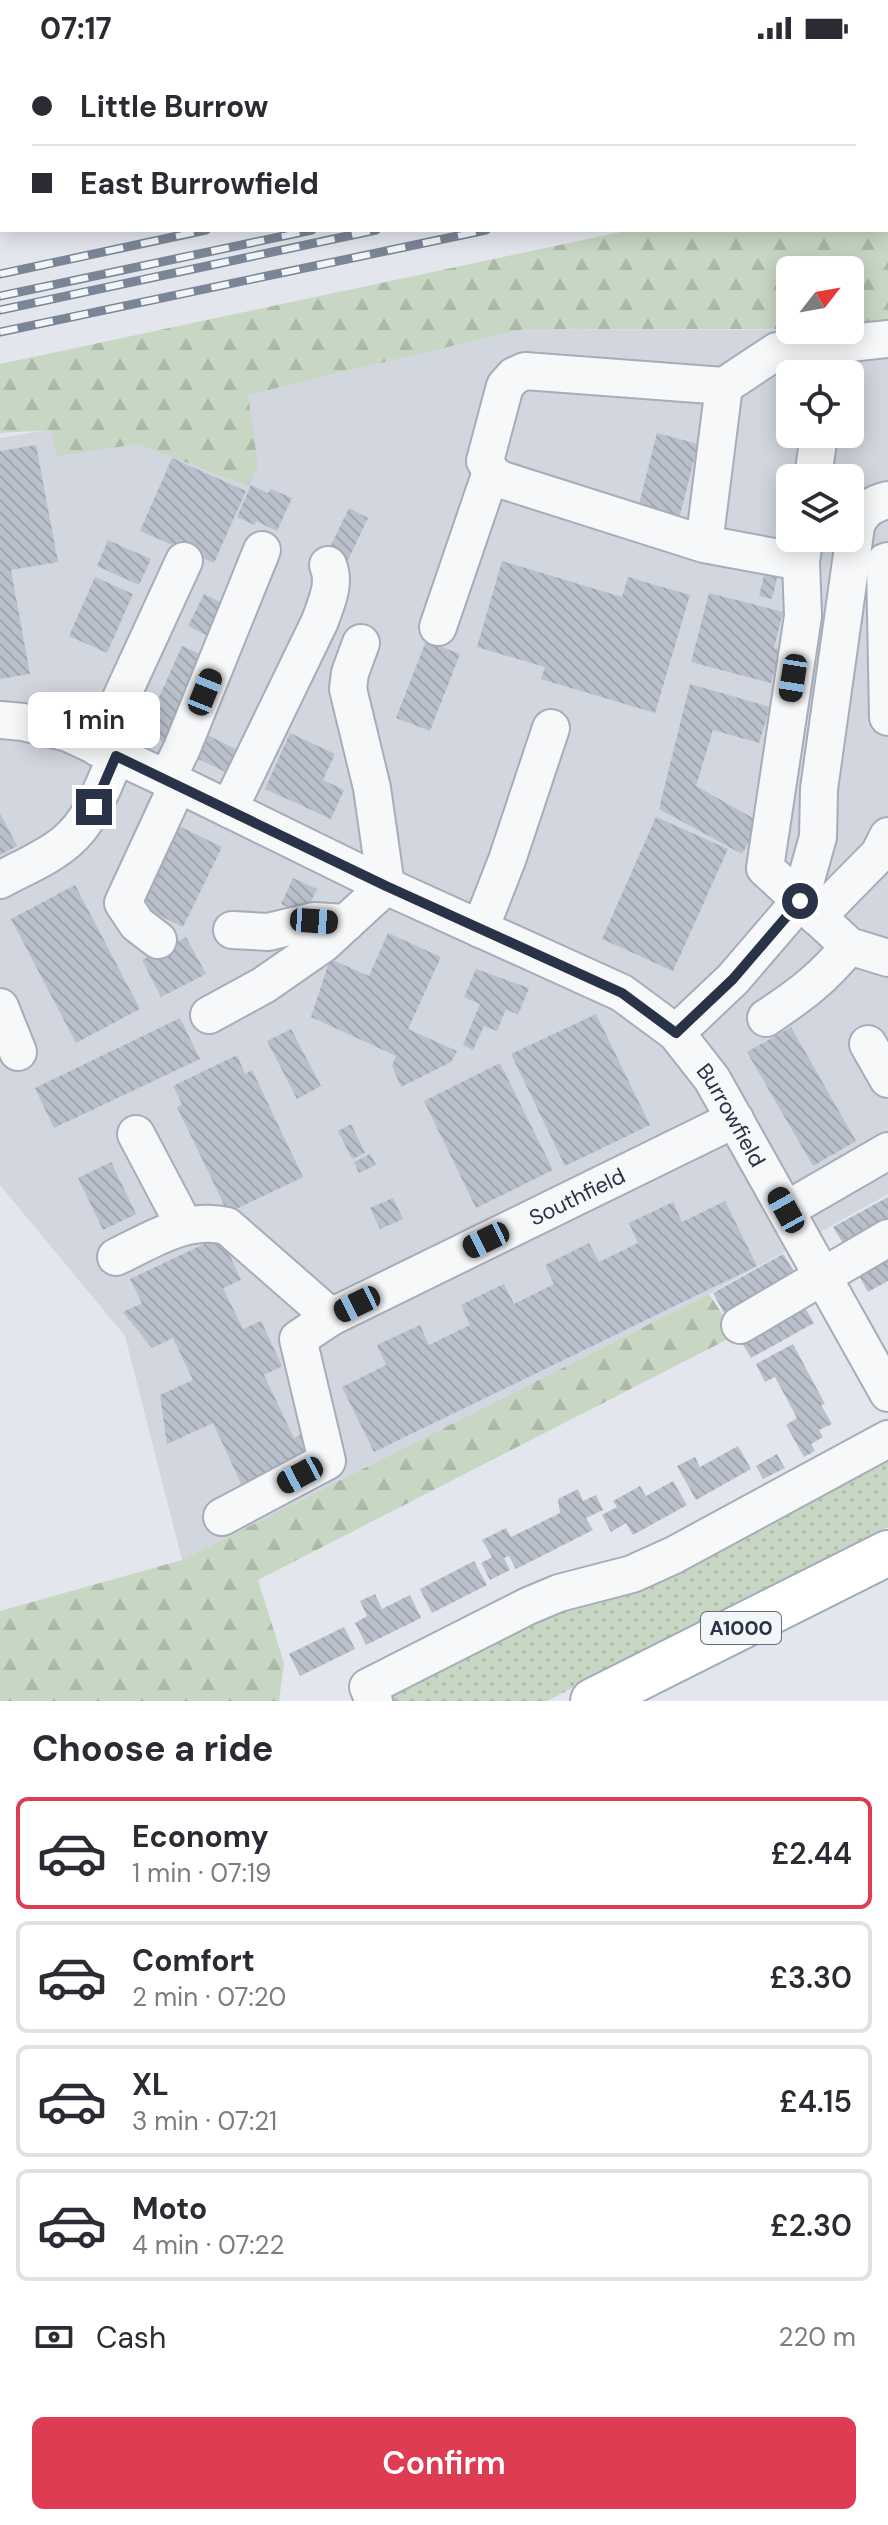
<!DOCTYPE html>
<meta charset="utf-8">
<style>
:root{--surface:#fff;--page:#f7f7f7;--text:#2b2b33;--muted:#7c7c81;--line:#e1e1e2;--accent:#dd3c53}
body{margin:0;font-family:"DM Sans",sans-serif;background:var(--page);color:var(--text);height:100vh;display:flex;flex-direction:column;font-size:30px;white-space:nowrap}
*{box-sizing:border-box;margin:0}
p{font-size:26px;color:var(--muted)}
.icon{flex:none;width:44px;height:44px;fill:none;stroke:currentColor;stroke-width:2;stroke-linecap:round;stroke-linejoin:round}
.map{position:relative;height:1645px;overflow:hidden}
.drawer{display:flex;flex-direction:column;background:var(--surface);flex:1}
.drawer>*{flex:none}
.banner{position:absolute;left:0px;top:0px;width:888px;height:176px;box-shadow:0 4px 20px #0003;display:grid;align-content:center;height:176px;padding:0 32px;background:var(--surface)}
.needle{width:52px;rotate:59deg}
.buttons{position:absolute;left:776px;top:200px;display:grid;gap:16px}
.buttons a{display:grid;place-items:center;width:88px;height:88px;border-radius:12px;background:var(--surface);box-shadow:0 4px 20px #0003;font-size:40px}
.end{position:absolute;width:36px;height:36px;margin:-18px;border:10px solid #293347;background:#fff;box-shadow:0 0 0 4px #fff}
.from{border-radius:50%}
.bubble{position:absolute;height:56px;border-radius:12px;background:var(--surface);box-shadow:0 4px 20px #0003;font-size:26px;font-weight:600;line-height:56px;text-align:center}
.car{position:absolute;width:24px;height:48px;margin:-24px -12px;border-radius:10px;box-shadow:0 0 6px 2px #0007;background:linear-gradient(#222 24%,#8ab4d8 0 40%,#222 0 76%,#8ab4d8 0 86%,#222 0)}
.banner b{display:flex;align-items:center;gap:28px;height:76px;font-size:30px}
.banner b+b{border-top:2px solid var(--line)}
.banner i{width:20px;height:20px;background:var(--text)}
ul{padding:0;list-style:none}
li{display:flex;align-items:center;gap:24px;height:112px;margin:0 16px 12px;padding:0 16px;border:4px solid var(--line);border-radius:12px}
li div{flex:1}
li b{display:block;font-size:30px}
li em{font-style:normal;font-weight:600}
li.active{border-color:var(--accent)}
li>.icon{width:72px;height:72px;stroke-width:1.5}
h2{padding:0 32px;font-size:36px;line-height:96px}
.pay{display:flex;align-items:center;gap:20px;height:88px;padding:0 32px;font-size:30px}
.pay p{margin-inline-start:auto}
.cta{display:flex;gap:16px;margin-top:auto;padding:16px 32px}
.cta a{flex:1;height:92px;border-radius:12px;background:var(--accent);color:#fff;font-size:32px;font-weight:600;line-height:92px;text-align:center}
.status{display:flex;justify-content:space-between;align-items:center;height:56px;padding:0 40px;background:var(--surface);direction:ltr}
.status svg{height:22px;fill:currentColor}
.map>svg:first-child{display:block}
.built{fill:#d1d6df;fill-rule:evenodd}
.grass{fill:url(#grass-dots)}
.forest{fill:url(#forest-firs)}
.building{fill:url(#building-back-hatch)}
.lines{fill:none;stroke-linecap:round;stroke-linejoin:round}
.minor-casing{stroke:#a7adb8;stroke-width:40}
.major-casing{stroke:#a1abba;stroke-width:48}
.minor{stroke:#f7f8fa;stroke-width:36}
.major{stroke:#fff;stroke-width:44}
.rail-casing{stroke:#7b8598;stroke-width:9}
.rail{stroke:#f3f6f9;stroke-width:6;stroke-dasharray:18;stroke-linecap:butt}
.route{stroke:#293347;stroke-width:10}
.labels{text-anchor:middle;stroke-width:6;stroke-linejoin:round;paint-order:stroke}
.shield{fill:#f3f6f9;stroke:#666e7c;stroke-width:2}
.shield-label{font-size:20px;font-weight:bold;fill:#293347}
.street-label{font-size:22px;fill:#293347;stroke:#f3f6f9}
</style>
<div class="status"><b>07:17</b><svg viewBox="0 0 49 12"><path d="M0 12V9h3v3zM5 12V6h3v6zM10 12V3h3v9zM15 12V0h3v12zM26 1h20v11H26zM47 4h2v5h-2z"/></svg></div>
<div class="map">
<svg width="888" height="1645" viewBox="0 0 888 1645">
<defs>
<pattern id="grass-dots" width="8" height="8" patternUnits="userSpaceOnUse" patternTransform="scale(2)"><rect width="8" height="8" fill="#c8d7c3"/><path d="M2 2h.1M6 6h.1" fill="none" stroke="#acb9a9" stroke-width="1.8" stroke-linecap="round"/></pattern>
<pattern id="forest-firs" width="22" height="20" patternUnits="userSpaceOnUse" patternTransform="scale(2)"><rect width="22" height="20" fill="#c8d7c3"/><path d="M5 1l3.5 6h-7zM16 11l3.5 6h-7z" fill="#acb9a9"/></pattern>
<pattern id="building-back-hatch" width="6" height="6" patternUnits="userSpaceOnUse" patternTransform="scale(2)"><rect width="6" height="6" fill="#bac0cb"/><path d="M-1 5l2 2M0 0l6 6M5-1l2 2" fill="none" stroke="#a0a5b0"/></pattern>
</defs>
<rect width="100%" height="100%" fill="#e3e7ed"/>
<path class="built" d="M888 266V1138L709 1238 182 1504 125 1280 0 1129V382L248 339 524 273 850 274ZM790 318H850V378H790ZM790 422H850V482H790Z"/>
<path class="grass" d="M888 1397V1471L547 1645H391L390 1633Z"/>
<path class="forest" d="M194 0H719L192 2Z
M886 119H888V266L850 273V214H790V273H524L248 339 258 410 248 430 138 388 57 400 51 374 0 377V308L630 174H886Z
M709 1238 736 1279 258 1524 284 1607 279 1645H0V1555L182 1504Z"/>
<path class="building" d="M657 377 698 388 678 467 637 456Z
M36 389 58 506 11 514 30 618 0 623V395Z
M172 402 246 435 214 507 140 475Z
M251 429 268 437 271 433 292 442 277 475 256 465 255 469 237 461Z
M349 452 368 462 348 504 328 495Z
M108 484 151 503 139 529 97 510Z
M502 505 622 541 628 521 690 539 655 657 541 623 545 611 477 591Z
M765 515 778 518 772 543 759 540Z
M95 521 133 538 107 597 69 580Z
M709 537 783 556 774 592 780 593 771 627 691 606Z
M204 538 224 548 208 580 188 570Z
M426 585 460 598 430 675 396 662Z
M182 590 213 604 174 691 143 677Z
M690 628 770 651 759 687 713 674 696 730 760 766 742 798 659 753Z
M290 677 335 698 323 724 344 734 331 763 265 733Z
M207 679 244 697 234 720 196 702Z
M0 757 17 790 0 799Z
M656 761 728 793 673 915 602 883Z
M177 769 222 791 183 871 138 849Z
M293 822 317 833 305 859 281 848Z
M75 829 140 953 76 987 11 863Z
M388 877 441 901 408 973 457 995 451 1006 401 1031 392 1010 396 1000 311 961 330 903 369 920Z
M186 881 206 918 161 941 142 904Z
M476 913 529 932 518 959 506 953 497 975 484 970 473 994 463 989 480 948 464 941Z
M596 958 650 1069 565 1110 511 998Z
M180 962 200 1003 54 1072 35 1032Z
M791 971 856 1085 813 1110 747 996Z
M291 973 321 1030 297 1043 267 985Z
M237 999 245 1018 252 1014 303 1121 228 1157 177 1051 182 1048 173 1030Z
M500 1007 553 1114 476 1152 424 1045Z
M351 1068 365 1097 352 1103 338 1075Z
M370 1098 376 1109 359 1117 354 1106Z
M111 1106 136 1158 103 1174 78 1122Z
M888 1141V1164L844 1189 833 1171Z
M393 1142 403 1163 380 1173 370 1152Z
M725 1145 757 1210 374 1396 342 1331 386 1309 377 1289 420 1269 429 1289 470 1269 461 1249 483 1238 504 1228 514 1248 554 1228 545 1209 589 1187 599 1206 638 1187 629 1167 673 1146 682 1166Z
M221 1180 241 1224 223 1232 243 1273 261 1265 282 1310 264 1319 294 1382 312 1373 323 1394 243 1432 213 1367 167 1388 160 1339 193 1324 173 1282 152 1292 123 1256 142 1247 130 1223Z
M783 1198 795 1217 724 1257 713 1237Z
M888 1202V1225L868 1236 858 1218Z
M804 1250 814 1267 751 1302 741 1285Z
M793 1288 825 1348 821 1349 832 1368 819 1374 823 1381 811 1388 815 1395 804 1401 786 1369 797 1362 775 1321 765 1326 756 1308Z
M738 1390 751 1413 696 1444 677 1410 695 1401 700 1411Z
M777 1398 785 1412 763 1423 756 1410Z
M673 1425 687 1449 633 1479 626 1467 611 1476 602 1459 617 1451 613 1445 640 1430 646 1440Z
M578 1433 583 1445 596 1439 603 1454 586 1462 593 1474 516 1513 509 1500 504 1502 510 1514 490 1524 481 1507 492 1501 482 1484 506 1472 511 1481 560 1457 558 1443Z
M474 1505 487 1529 432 1557 420 1533Z
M375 1538 382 1553 410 1539 421 1562 366 1589 355 1567 367 1560 360 1545Z
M344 1571 355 1593 300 1620 289 1598Z"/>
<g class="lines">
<g class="minor-casing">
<g id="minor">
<path d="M828 318V317"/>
<path d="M724 330 777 295 888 283"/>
<path d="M813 422 819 378"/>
<path d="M804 484 801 506 803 560 765 812 849 890 888 902"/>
<path d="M704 488 724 330 525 315 514 320 505 330 485 405 491 416 499 423 704 488 801 506"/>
<path d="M888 505 885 506 888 661"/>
<path d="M438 571 491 416"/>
<path id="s1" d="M0 664 23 666 68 677 178 728 386 830 622 937 676 977 712 1023 888 1337"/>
<path d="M98 692 184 505"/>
<path d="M167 723 182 692 262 494"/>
<path d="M229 753 320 565C326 547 336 528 328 509"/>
<path d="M0 824C22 812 47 802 66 786 92 764 103 731 116 700"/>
<path d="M817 861 879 798 888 780"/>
<path d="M480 873 507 804 551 672"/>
<path d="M232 874 268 876 314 865 346 867"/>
<path d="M158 884 137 868 123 847 178 728"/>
<path d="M0 951 18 996"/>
<path d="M209 959 264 929 323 888 386 830 372 732 348 633 350 617 361 587"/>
<path d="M766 962C799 940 824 922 849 890"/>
<path d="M676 977 733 923 800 845 818 781 819 733 856 470C862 454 872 448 888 444"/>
<path d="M868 988 888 1023"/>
<path d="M136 1078 184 1169"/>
<path d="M786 1154 888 1095"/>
<path d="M116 1201C152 1184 187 1160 227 1170L331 1261"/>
<path d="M740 1269 888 1182"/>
<path id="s2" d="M222 1461 327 1405 298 1283 331 1261 735 1063"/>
<path d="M374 1645 368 1631 528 1550 559 1537 632 1518 674 1499 888 1383"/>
</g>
</g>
<g class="major-casing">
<path id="major" d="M593 1645 888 1497"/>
</g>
<use href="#minor" class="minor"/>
<use href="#major" class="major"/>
<g class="rail-casing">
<path id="rail" d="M886 31H888
M886 54 888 53
M886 67 888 66
M886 90H888
M0 218 206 174
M0 240 312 174
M0 254 376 174
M0 276 486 174"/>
</g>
<use href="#rail" class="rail"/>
</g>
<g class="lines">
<path class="route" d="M94 751 116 700 386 830 622 937 676 977 733 923 800 845"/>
</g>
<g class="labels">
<rect class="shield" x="701" y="1556" width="80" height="32" rx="6"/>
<g class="shield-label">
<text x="741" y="1579">A1000</text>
</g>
<g class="street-label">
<text dy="8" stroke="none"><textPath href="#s1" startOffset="848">Burrowfield</textPath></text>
<text dy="8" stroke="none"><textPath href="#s2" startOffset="558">Southfield</textPath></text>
</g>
</g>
</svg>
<div class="buttons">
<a><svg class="needle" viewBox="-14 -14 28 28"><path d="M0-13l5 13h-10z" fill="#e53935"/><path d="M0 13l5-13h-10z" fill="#7c7c81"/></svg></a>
<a><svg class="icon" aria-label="locate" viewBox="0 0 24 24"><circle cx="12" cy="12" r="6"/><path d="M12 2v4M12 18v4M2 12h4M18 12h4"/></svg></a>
<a><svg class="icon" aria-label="layers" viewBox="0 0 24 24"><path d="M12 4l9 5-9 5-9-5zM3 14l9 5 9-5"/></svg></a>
</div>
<i class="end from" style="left:800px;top:845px"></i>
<i class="end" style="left:94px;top:751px"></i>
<div class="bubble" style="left:28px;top:636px;width:132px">1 min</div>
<i class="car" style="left:793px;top:622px;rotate:189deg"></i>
<i class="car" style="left:205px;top:636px;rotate:22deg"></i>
<i class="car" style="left:314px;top:865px;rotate:94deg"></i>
<i class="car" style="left:786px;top:1154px;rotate:331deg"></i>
<i class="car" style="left:486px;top:1184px;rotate:244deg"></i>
<i class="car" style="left:357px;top:1248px;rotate:244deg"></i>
<i class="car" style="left:300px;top:1419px;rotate:242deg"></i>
<div class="banner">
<b><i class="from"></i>Little Burrow</b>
<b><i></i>East Burrowfield</b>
</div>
</div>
<section class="drawer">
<h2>Choose a ride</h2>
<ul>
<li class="active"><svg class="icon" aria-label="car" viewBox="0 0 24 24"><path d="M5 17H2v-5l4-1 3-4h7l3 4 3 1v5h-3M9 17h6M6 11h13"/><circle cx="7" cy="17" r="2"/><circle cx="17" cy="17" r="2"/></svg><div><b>Economy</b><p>1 min · 07:19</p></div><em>£2.44</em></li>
<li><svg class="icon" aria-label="car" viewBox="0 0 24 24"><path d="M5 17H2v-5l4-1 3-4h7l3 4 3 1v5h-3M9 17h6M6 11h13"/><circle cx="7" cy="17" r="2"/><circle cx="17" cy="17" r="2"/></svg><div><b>Comfort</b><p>2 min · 07:20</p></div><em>£3.30</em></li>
<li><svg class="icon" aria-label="car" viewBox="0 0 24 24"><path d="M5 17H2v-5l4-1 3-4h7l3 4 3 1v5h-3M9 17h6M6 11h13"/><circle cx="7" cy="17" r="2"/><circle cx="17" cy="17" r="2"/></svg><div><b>XL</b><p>3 min · 07:21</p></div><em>£4.15</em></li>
<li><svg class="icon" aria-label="car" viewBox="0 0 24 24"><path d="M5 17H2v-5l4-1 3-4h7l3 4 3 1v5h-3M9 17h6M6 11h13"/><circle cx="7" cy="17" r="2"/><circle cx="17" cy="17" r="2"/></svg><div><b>Moto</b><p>4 min · 07:22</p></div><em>£2.30</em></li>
</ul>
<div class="pay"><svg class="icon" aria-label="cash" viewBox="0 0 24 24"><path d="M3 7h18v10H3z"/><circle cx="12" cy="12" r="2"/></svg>Cash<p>220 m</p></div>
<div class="cta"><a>Confirm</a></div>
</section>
